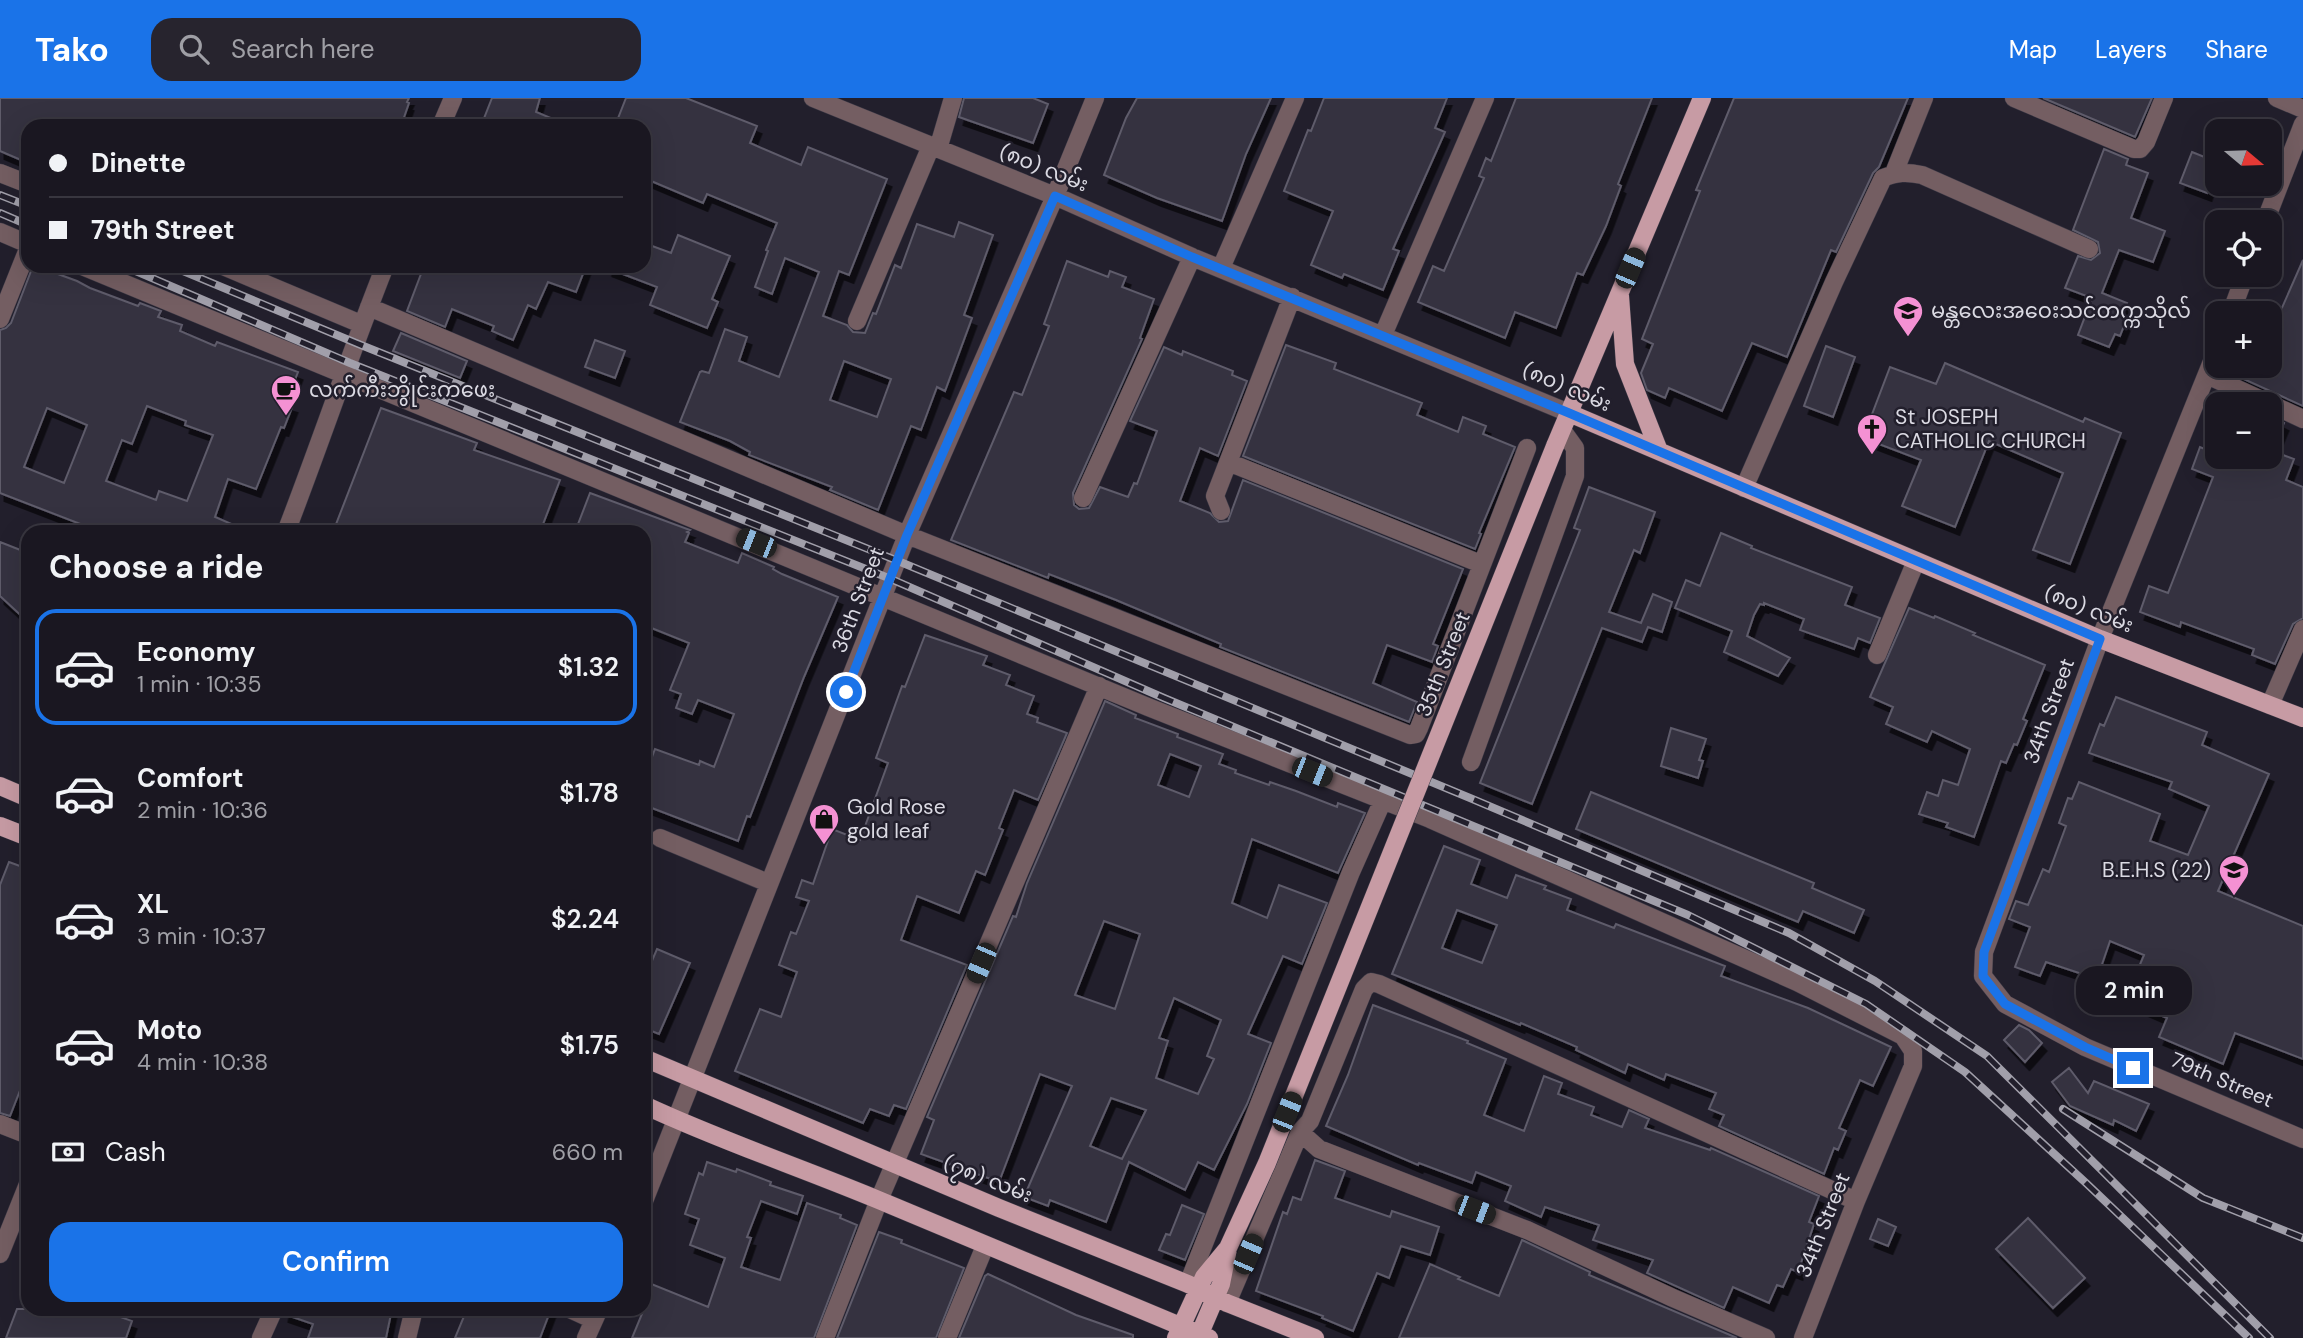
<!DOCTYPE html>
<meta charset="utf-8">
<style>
:root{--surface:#1a1721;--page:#27242e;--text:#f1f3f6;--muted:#9f9fa5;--line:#38363f;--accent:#1a73e8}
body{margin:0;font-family:"DM Sans","Noto Sans Myanmar",sans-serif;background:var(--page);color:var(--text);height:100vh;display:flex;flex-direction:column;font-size:26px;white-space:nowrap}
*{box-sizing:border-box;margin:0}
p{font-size:23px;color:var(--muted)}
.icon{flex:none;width:38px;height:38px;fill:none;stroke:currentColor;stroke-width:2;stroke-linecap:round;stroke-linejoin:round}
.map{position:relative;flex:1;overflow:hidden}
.details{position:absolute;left:21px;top:427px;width:630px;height:791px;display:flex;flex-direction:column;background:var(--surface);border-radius:21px;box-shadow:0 7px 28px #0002,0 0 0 2px var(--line)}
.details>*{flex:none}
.guide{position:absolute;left:21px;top:21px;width:630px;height:154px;border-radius:21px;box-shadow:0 7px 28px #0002,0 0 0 2px var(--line);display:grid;align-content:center;height:154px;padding:0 28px;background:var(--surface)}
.needle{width:46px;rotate:109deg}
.buttons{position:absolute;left:2205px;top:21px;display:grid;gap:14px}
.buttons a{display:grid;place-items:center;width:77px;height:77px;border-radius:14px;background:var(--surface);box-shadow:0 7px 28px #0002,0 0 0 2px var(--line);font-size:35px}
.end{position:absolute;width:32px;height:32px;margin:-16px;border:9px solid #1a73e8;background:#fff;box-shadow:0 0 0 4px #fff}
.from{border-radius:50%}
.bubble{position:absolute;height:49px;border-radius:21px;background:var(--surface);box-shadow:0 7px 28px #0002,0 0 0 2px var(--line);font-size:23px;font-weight:600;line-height:49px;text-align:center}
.car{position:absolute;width:21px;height:42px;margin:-21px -10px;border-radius:9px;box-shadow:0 0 5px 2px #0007;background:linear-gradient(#222 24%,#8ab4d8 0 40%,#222 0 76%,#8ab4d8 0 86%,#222 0)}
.guide b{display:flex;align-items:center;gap:24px;height:66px;font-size:26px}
.guide b+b{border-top:2px solid var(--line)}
.guide i{width:18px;height:18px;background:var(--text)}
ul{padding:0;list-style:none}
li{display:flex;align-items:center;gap:21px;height:116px;margin:0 14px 10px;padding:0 14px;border:4px solid transparent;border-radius:21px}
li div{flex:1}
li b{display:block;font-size:26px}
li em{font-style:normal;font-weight:600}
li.on{border-color:var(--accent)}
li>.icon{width:63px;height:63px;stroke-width:1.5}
h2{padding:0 28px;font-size:32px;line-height:84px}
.pay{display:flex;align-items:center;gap:18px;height:77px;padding:0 28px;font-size:26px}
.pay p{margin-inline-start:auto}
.primary-button{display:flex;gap:14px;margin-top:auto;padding:14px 28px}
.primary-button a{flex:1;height:80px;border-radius:21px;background:var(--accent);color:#fff;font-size:28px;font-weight:600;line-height:80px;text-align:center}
header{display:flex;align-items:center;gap:42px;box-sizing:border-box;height:98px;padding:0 35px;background:var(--accent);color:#fff}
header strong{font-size:33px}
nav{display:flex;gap:38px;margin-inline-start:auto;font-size:24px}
.search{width:490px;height:63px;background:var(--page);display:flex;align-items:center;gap:18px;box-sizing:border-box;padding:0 24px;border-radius:21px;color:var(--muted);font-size:26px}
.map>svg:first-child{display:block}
.building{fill:#353341;stroke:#5e5b6b;stroke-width:2;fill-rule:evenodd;filter:url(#shadow)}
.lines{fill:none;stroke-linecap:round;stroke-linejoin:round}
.minor-casing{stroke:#3c3946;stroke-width:19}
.major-casing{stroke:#3c3946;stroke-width:19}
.minor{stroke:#745e62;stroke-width:18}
.major{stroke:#c79ba4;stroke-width:18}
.rail-casing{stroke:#a19faa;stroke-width:8}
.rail{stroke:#221f2c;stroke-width:5;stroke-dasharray:16;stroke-linecap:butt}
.major-bridge-casing{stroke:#3c3946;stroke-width:19;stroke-linecap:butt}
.major-bridge{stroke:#c79ba4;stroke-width:18}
.route{stroke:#1a73e8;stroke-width:9}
.labels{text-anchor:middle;stroke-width:5;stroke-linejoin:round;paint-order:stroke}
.street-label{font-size:21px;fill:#dbdae3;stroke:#221f2c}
.poi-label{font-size:21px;fill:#dbdae3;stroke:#221f2c;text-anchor:start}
</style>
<header>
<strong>Tako</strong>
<div class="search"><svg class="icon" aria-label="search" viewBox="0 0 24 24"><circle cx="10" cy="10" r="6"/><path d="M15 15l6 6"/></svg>Search here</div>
<nav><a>Map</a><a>Layers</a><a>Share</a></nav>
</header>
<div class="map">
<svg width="2303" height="1240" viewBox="0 0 2303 1240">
<defs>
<filter id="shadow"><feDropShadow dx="4.5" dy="8" stdDeviation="0" flood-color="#0009"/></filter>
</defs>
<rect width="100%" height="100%" fill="#221f2c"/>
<path class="building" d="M0 0H409L407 4 409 5 401 28H28V65L0 53Z
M492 0H540L536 14 570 28H481Z
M626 0H686L757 28 750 45 801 67 808 49 887 81 849 177 839 173 823 218 847 227 853 234 865 235 873 215 876 216 895 167 901 170 917 126 954 139 959 124 993 137 964 217 972 220 945 293 937 289 921 332 911 328 878 412 830 392 832 389 749 357 750 354 730 343 680 324 700 274 702 273 709 275 725 231 747 239 739 263 779 279 819 174 785 160 772 196 755 189 768 153 766 152 777 125 707 96 703 105 644 80V28H615ZM844 263 891 281 877 319 830 302Z
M964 0H1033L1048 6 1033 45 959 19Z
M1137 0H1271L1246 56 1222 123 1157 100 1104 77 1126 20Z
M1324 0H1447L1435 30 1445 34 1393 151 1399 153 1383 192 1344 176 1342 180 1311 167 1333 113 1284 93 1308 32 1311 33Z
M1516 0H1652L1618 86 1621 88 1606 128 1583 177 1577 175 1556 230 1515 214 1505 240 1418 204 1433 168 1444 173 1484 80 1479 78 1486 60 1491 63Z
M1734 0H1908L1879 69 1873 75 1836 154 1831 152 1787 259 1752 245 1722 313 1669 290 1665 300 1647 292 1641 275 1653 246 1642 241 1700 93 1696 92Z
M2043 0H2152L2135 39Z
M2104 51 2128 61 2126 67 2148 75 2131 120 2165 133 2153 164 2119 152 2102 195 2127 205 2122 218 2127 220 2120 238 2115 236 2109 249 2078 237 2092 200 2065 190 2078 158 2091 162 2100 155 2098 144 2073 132Z
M2192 54 2217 64 2207 95 2180 85Z
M678 137 730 158 712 201 718 204 707 230 650 207 657 189 607 170 644 168V145L671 155Z
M2303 162V308L2237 278 2241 268H2270V226L2274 228Z
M1067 163 1108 179 1110 173 1126 179 1122 189 1154 201 1140 240 1142 241 1073 395 1074 407 1079 411 1089 410 1100 389 1128 399 1134 385 1137 386 1157 333 1130 323 1164 249 1182 257 1183 253 1233 273 1232 277 1247 283 1218 358 1200 350 1180 403 1210 415 1219 424 1228 423 1243 382 1463 471 1433 546 1438 548 1432 564 1387 547 1373 585 1417 604 1409 624 1220 549 1221 546 1116 502 1049 476 1048 480 951 442 1014 294 1022 297 1049 228 1044 226Z
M33 168H48L47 172 77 183 90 190 138 208 140 205 161 213 158 219 182 227 180 233 215 248 217 244 298 274 286 305 293 307 284 330 281 329 256 391 228 381 215 419 250 434H101L0 395V232L6 230 11 225ZM147 308 186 323 185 327 213 337 187 403 159 393 156 402 106 383 122 342 132 346ZM47 310 87 327 64 385 24 369Z
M424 168H586L576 194 548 184 536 211 528 207 513 242 492 233 494 228 452 211 445 229 407 213Z
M401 235 467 263 460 280 393 253Z
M595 242 625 253 615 280 585 269Z
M1286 247 1336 265 1334 271 1422 305 1417 317 1458 334 1463 319 1486 328 1483 336 1515 349 1479 435 1481 436 1475 451 1243 358Z
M1826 248 1855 259 1833 319 1804 308Z
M1945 265 2083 324 2085 320 2121 335 2070 466 2033 452 2063 375 1989 343 1955 429 1902 408 1921 362 1863 340 1890 269 1936 286Z
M381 310 477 345 474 352 560 382 540 434H333Z
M2270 318 2284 325 2272 353 2294 361 2286 382 2303 389V520L2293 526 2275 566 2252 557 2254 551 2181 524 2180 529 2140 514 2149 488 2168 495 2213 379 2192 371 2200 349 2217 356V359H2270Z
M1589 389 1655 414 1640 455 1634 452 1609 514 1641 525 1653 496 1672 504 1662 534 1648 529 1642 544 1602 530 1532 706 1480 685 1580 432 1574 430Z
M590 395 690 432 687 434 689 435 685 444 738 465 742 455 774 469 773 471 782 476 838 499 804 579 750 719 747 718 738 743 644 707V680L655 651 699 667 700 663 714 669 734 616 698 602 692 616 676 610 681 596 670 592 689 545 644 527V434H575Z
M1721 435 1752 448 1751 450 1852 489 1845 507 1880 520 1870 545 1858 540 1854 551 1800 532 1804 521 1764 505V507L1760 506 1754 517 1747 538 1790 560 1778 578 1724 554 1732 533 1675 510 1686 482 1700 488Z
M0 444 28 455V524L0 498Z
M1909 510 1934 520 1935 518 1975 535 1973 537 2045 567 2023 621 2027 623 2017 647 2014 646 2006 665 2001 663 1974 739 1946 729 1948 725 1919 716 1927 694 1938 698 1943 682 1958 687 1970 651 1932 633 1927 644 1886 626 1893 609 1870 599Z
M925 537 987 558 983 567 1010 577 1006 587 1034 598 1027 616 1038 620 1037 624 1067 635 1038 702 1014 692 999 730 1003 732 985 777 976 773 959 815 917 798 901 842 967 867 906 1011 894 1007 889 1018 870 1011 863 1025 735 973 760 911 781 919 797 874 779 867 791 834 796 836 809 803 796 799 802 782 813 786 832 731 860 742 888 665 876 660 902 588 905 589Z
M2116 599 2207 634 2202 647 2269 676 2218 793 2303 828V961L2235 935 2223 966 2159 939 2167 920 2125 902 2144 857 2110 843 2097 881 2046 864 2040 878 2015 869 2030 829 2009 821 2016 803 2028 807 2043 771 2049 774 2066 728 2059 725 2068 700 2072 701 2079 684 2160 716 2150 743 2188 757 2209 708 2169 691 2172 684 2089 655 2100 626 2104 628Z
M1105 603 1136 617 1135 620 1178 636 1177 639 1223 656 1219 666 1236 672 1235 675 1269 687 1270 684 1296 693 1337 709 1338 705 1365 715 1338 775 1252 741 1232 805 1267 820 1279 787 1327 805 1302 866 1283 858 1248 936 1271 945 1247 1006 1214 1072 1198 1064 1185 1092 1129 1064 1106 1124 1050 1102 1048 1108 1024 1099 1072 988 1040 976 999 1084 921 1056 934 1022 927 1019 1013 818 1016 819 1027 785ZM1170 656 1201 668 1189 699 1158 687ZM1104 823 1140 836 1115 911 1075 897ZM1174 900 1221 922 1207 958 1214 961 1198 996 1156 980 1168 943 1159 940ZM1111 1000 1146 1012 1122 1061 1090 1048Z
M1671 630 1706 641 1699 662 1703 663 1698 680 1661 668Z
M1591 694 1814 785 1812 790 1864 812 1854 835 1803 813 1798 824 1576 731Z
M1444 748 1480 762 1471 786 1507 800 1516 777 1546 788 1544 791 1571 801 1567 812 1614 830 1616 826 1725 868 1721 878 1808 910 1891 949 1873 988 1860 982 1839 1030 1846 1033 1838 1052 1834 1050 1824 1076 1719 1028 1724 1017 1709 1011 1716 995 1666 976 1664 982 1628 966 1625 975 1576 952 1577 949 1521 925 1520 927 1392 876ZM1457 812 1497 827 1482 865 1442 850Z
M9 764 28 771V972L10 1018 0 1015V787Z
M657 851 690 865 659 936 644 930V871L648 872Z
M1373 907 1468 943 1467 945 1506 961 1484 1017 1524 1033 1544 978 1562 985 1558 996 1594 1009 1591 1017 1622 1029 1629 1012 1649 1021 1645 1030 1710 1052 1711 1050 1819 1098 1809 1124 1814 1126 1798 1174 1791 1171 1783 1189 1777 1187 1769 1205 1733 1189 1724 1210 1647 1175 1653 1162 1593 1142 1599 1127 1545 1109 1541 1119 1505 1103 1511 1088 1476 1074 1472 1085 1419 1065 1418 1067 1326 1028 1348 977Z
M2019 927 2029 932 2042 945 2025 964 2004 942Z
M2069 970 2088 995 2094 983 2149 1006 2136 1033 2114 1022 2113 1027 2070 1008 2052 984Z
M1315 1062 1345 1073 1335 1100 1390 1119 1392 1113 1439 1129 1430 1157 1401 1148 1389 1180 1377 1175 1353 1233 1322 1220 1323 1218 1256 1193 1283 1114 1287 1116 1293 1099 1301 1102Z
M707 1064 736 1074 737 1071 771 1084 770 1087 803 1098 797 1116 761 1103 747 1139 751 1140 741 1169 780 1182 807 1105 841 1117 840 1120 857 1127 814 1240H632L644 1211V1183L708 1209 725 1160 690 1147 699 1121 685 1116 699 1075 703 1077Z
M1182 1107 1204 1116 1185 1162 1159 1152 1166 1136 1170 1137Z
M2028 1120 2085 1180 2053 1210 1996 1151Z
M1878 1121 1896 1129 1888 1148 1870 1141Z
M879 1134 902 1142 901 1145 964 1170 936 1240H837Z
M1522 1142 1590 1174 1589 1177 1737 1240H1399L1430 1166 1460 1179 1458 1181 1499 1198Z
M988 1176 1076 1217 1133 1237V1240H959L985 1178Z
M17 1211H98L132 1223 126 1240H6Z
M285 1211H392L386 1240H308L313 1226 284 1216Z
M467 1211H551L540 1240H455Z"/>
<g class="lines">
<g class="minor-casing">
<path id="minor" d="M813 0 1055 98 1192 159 1569 315
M2014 0 2134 51H2140L2146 44 2164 0
M2277 0 2303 11
M441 28 453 0
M938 51 953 0
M0 75 28 86
M1894 75 1924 0
M2265 124 2303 26
M0 134 28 146
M82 168 1148 609 1430 721 1797 884 1903 938 1913 953V968L1856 1103 1803 1240
M223 168 361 226
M1221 170 1295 0
M369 209 907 437 1410 637 1416 636 1419 630 1527 350
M2231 215 2245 177
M0 221 28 151
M857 223 931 48
M1383 237 1485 0
M2217 251 2100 541 1984 854 1983 878 2005 906 2085 949 2303 1041
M2207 277 2303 321
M1228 364 1481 466
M1744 390 1834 184 1883 80C1897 74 1907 74 1922 77L2089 151
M1083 400 1192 159
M1221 413 1215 398 1292 199
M286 434C320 346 350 256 385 168
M1877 557 1916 463
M2270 607 2303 531
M1471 664 1575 378V350L1562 332
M660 740 768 785
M0 1026 28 1037
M644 1103 907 437 1055 98 1095 0
M0 1156 28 1086
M1188 1186 1351 774 1383 702
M1227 1205 1300 1034
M570 1211 594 1222
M261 1240 274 1211
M407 1240 414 1211
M586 1240 599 1211
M825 1240 879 1102 1099 588
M947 1240 985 1148
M1766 1240 1673 1200 1527 1132 1319 1051 1300 1034 1310 1023 1364 891 1371 884 1379 886 1856 1103"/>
</g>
<g class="major-casing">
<path id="major" d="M1620 198 1625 266 1659 353
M1569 315 2100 541 2303 620
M1555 348 1702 0
M0 688 28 700
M0 728 28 739
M644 960 999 1110 1188 1186 1227 1205 1315 1240
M644 1007C721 1043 802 1070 881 1103 990 1149 1099 1195 1209 1240
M1176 1240 1204 1179 1228 1150
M1198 1240 1221 1186 1228 1151"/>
</g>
<use href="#minor" class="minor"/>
<use href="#major" class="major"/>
<g class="rail-casing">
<path id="rail" d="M0 97 28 108
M0 115 28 127
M124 168 350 265 891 481 1164 600 1688 817 1866 906 1965 974 2086 1085 2249 1240
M171 168 356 245 898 463 1470 700 1789 835 1875 883 1987 958 2270 1240
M2063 1011 2203 1100 2303 1140"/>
</g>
<use href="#rail" class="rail"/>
<g class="major-bridge-casing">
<path id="major-bridge" d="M1228 1150 1267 1065 1555 348"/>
</g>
<use href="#major-bridge" class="major-bridge"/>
</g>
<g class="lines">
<path class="route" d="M846 594 907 437 1055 98 1192 159 1569 315 2100 541 1984 854 1983 878 2005 906 2085 949 2133 970"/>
</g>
<defs>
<g id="university-pin" transform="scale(1.575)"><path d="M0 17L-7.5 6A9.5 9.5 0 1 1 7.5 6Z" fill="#f491d3" stroke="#221f2c"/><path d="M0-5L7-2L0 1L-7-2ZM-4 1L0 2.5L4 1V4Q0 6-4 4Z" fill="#111"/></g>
<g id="cafe-pin" transform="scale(1.575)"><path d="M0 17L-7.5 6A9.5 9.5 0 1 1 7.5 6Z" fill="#f491d3" stroke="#221f2c"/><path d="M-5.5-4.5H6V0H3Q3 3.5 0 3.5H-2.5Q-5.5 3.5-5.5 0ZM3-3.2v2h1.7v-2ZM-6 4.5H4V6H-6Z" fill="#111"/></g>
<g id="church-pin" transform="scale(1.575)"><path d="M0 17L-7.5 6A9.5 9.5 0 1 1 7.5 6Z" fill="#f491d3" stroke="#221f2c"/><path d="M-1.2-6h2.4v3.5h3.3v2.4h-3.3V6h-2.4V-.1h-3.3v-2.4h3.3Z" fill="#111"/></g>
<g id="shop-pin" transform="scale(1.575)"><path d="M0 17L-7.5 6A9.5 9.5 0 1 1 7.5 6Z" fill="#f491d3" stroke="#221f2c"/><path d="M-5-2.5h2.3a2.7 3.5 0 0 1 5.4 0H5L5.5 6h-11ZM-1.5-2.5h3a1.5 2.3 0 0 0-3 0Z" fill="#111"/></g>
<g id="school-pin" transform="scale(1.575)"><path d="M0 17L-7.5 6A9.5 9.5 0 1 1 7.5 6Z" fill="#f491d3" stroke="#221f2c"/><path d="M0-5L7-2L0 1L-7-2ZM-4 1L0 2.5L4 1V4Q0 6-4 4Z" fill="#111"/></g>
</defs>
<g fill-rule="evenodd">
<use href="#university-pin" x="1908" y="213"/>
<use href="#cafe-pin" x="286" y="292"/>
<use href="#church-pin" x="1872" y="331"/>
<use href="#shop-pin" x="824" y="721"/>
<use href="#school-pin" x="2234" y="772"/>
</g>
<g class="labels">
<g class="street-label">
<text transform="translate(1044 70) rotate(22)" y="7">(၈၀) လမ်း</text>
<text transform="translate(1567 289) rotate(23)" y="7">(၈၀) လမ်း</text>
<text transform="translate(858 502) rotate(-69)" y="7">36th Street</text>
<text transform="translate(2089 511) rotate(22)" y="7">(၈၀) လမ်း</text>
<text transform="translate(1443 566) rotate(-68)" y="7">35th Street</text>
<text transform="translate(2049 613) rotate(-70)" y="7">34th Street</text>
<text transform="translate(2222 982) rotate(23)" y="7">79th Street</text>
<text transform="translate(988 1081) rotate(22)" y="7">(၇၈) လမ်း</text>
<text transform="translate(1823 1127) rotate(-68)" y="7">34th Street</text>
</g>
<g class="poi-label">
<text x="1931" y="220">မန္တလေးအဝေးသင်တက္ကသိုလ်</text>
<text x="309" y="299">လက်ကီးဘွိုင်းကဖေး</text>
<text x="1895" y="326">St JOSEPH<tspan x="1895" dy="24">CATHOLIC CHURCH</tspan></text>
<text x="847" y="716">Gold Rose<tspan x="847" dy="24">gold leaf</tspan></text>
<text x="2211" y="779" text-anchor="end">B.E.H.S (22)</text>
</g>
</g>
</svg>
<div class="buttons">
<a><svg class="needle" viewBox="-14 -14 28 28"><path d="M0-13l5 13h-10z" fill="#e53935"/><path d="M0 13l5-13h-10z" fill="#9f9fa5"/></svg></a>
<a><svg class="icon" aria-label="locate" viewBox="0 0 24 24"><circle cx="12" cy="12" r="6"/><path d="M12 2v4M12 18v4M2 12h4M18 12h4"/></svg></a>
<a>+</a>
<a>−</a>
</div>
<i class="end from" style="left:846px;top:594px"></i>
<i class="end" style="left:2133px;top:970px"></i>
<div class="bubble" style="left:2076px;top:868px;width:116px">2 min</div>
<i class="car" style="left:1630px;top:170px;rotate:23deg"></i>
<i class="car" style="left:756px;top:445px;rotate:292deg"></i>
<i class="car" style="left:1312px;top:674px;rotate:112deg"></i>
<i class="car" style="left:981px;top:865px;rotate:203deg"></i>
<i class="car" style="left:1287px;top:1014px;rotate:22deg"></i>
<i class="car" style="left:1475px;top:1112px;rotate:111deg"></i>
<i class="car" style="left:1248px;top:1156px;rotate:23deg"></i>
<div class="guide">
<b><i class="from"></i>Dinette</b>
<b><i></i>79th Street</b>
</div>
<section class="details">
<h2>Choose a ride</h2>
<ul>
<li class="on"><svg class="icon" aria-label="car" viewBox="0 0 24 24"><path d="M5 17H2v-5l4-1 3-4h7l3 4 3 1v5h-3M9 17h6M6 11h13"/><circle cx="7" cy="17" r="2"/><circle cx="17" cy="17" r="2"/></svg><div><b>Economy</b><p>1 min · 10:35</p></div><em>$1.32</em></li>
<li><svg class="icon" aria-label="car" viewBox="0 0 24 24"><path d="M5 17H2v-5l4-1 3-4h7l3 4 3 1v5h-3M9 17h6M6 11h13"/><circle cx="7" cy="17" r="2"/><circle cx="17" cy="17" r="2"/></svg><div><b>Comfort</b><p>2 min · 10:36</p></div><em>$1.78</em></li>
<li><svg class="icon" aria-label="car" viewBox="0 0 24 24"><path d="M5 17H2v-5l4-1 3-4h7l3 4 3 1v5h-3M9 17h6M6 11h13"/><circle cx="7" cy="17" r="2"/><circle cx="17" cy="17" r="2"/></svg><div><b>XL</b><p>3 min · 10:37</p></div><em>$2.24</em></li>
<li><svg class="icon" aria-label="car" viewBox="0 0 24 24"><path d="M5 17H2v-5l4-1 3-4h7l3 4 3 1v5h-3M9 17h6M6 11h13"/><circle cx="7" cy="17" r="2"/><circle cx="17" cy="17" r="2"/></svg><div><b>Moto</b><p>4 min · 10:38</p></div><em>$1.75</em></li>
</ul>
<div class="pay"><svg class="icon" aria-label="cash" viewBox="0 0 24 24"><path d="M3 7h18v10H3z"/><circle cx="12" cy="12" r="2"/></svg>Cash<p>660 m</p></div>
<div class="primary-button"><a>Confirm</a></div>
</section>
</div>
